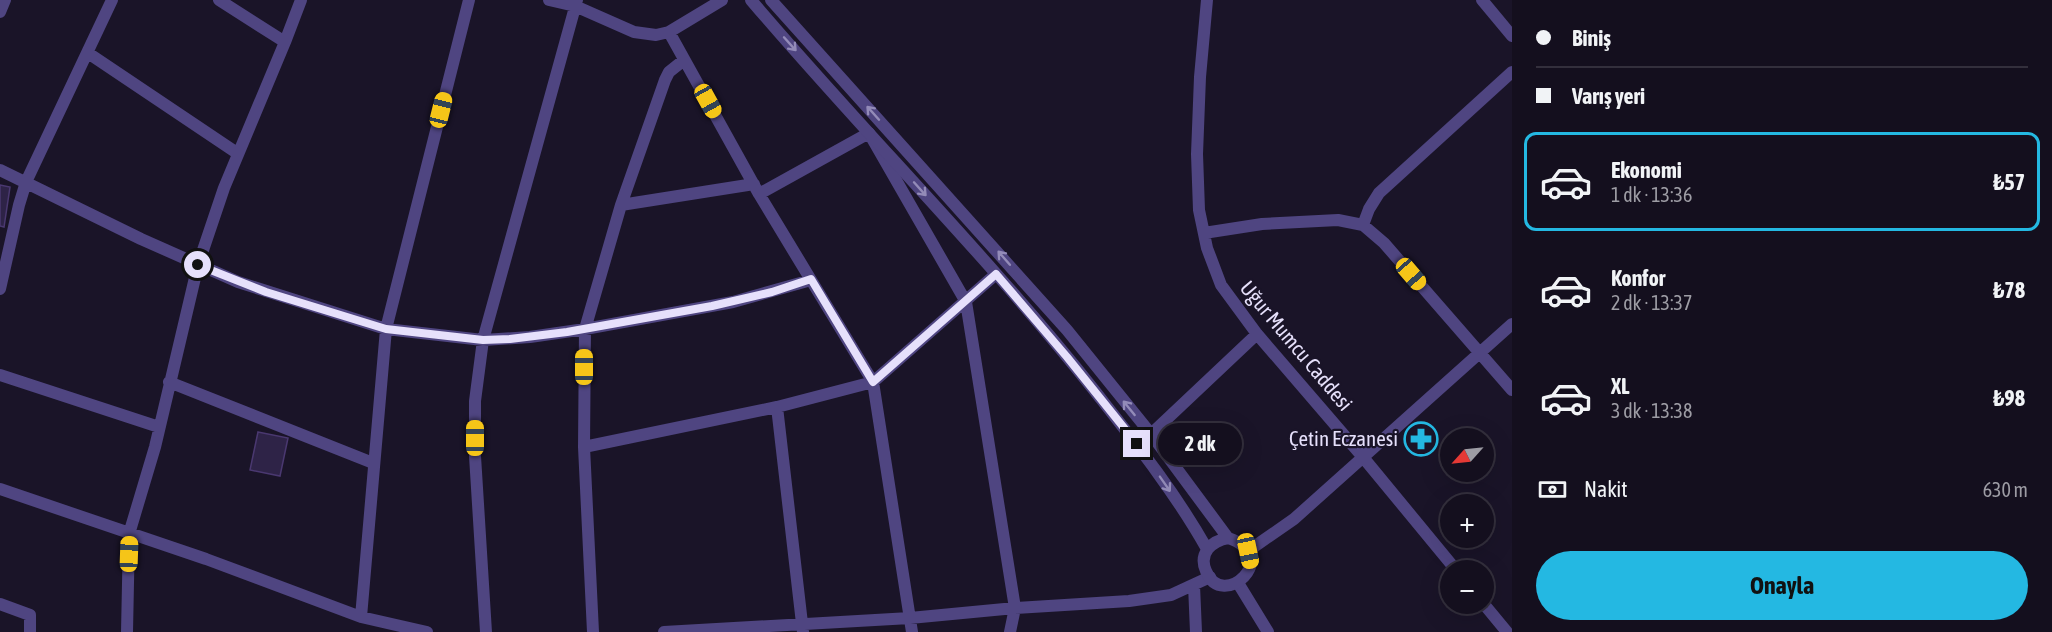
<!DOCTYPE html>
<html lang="tr">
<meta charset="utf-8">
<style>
:root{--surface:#140f1e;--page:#1d1827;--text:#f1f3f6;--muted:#9d9ca4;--line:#332f3c;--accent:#24b8e2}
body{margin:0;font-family:"Asap Condensed",sans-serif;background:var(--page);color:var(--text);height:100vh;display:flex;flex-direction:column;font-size:22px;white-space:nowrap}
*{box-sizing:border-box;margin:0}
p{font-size:20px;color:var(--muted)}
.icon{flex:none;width:33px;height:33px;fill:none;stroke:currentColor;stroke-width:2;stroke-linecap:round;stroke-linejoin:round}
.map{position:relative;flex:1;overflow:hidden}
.sheet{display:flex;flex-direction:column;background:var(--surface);width:540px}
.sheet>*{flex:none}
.top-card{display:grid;align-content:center;height:132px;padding:0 24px;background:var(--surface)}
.needle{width:39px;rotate:243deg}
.controls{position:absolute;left:1440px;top:428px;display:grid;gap:12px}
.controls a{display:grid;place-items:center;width:54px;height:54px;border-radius:50%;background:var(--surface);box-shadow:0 6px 24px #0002,0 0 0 2px var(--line);font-size:30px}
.end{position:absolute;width:27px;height:27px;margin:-14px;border:8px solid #e6e0fb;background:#111;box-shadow:0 0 0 3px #111}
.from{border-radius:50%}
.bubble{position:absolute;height:42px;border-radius:21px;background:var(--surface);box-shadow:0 6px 24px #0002,0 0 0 2px var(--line);font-size:20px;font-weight:700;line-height:42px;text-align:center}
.car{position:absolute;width:18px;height:36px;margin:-18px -9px;border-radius:8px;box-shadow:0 0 4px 2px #0007;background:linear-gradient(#f5c518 24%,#345 0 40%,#f5c518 0 76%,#345 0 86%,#f5c518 0)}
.top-card b{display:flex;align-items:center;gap:21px;height:57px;font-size:22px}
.top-card b+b{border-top:2px solid var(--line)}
.top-card i{width:15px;height:15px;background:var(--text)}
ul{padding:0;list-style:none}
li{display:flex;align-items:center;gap:18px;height:99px;margin:0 12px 9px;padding:0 12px;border:3px solid transparent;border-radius:12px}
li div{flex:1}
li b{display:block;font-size:22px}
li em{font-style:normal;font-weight:700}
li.active{border-color:var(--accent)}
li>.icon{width:54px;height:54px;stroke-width:1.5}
.pay{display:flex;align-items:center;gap:15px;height:66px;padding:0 24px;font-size:22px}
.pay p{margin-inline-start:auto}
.cta{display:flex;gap:12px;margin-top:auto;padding:12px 24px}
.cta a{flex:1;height:69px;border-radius:36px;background:var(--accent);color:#111;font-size:24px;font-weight:700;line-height:69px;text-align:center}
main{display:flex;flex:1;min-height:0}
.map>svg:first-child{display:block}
.building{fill:#2e2347;stroke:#4a3870;stroke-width:1.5}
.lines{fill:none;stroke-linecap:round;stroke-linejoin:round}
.minor{stroke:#4f4581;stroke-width:12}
.tertiary{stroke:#4f4581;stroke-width:12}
.oneway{stroke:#938bb8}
.route{stroke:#e6e0fb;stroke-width:8}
.labels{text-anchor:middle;stroke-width:4.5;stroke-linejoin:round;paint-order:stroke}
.street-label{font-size:21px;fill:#e6e0fb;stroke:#1a1428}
.poi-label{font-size:21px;fill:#e6e0fb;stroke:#1a1428;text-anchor:end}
</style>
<main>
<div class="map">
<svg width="1512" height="632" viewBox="0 0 1512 632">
<rect width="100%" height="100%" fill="#1a1428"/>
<path class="building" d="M0 185 10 187 4 227 0 226Z
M258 432 288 438 280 476 250 470Z"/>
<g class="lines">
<path class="minor" d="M219 0 285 42
M549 0 575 6 634 32 656 35 669 32 722 0
M1207 0 1200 77 1197 154 1199 210 1207 248 1221 285 1257 334 1362 456 1456 570
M1482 0 1512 36
M0 12 5 0
M669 32 759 194 811 280
M88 53 237 153
M0 170 141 239 238 282 386 329 483 340 530 337 585 329 733 302 811 280 873 382 996 274
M759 194 869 133 966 302 1015 608 1010 632
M621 205 754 184
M1363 225 1369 209 1379 193 1512 72
M1204 233 1262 224 1338 220 1363 225 1384 243 1512 390
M0 289 19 205 26 182 112 0
M0 375 159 427
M169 382 373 463
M1151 434 1257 334
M584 447 777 407
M0 489 206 559 361 617 427 632
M1248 551 1294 519 1512 324
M1238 583 1268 632
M1194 585 1196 632
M1483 603 1507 632
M0 604 30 615V632
M361 617 386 329 469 0
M127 632 129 534 155 447 198 265 224 188 285 42 301 0
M486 632 475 456V401L483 340 577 0
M593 632 584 447 585 329 621 205 665 80 669 72 684 60
M664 632 910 618 1015 608 1129 601 1171 595 1210 577
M803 632 777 407 873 382 912 632"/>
<path class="tertiary" d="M751 0C863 132 986 254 1094 390 1134 441 1175 492 1207 549
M771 0 1067 330 1151 434 1228 538C1284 556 1222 612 1206 571 1198 553 1212 541 1228 538"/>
</g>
<defs><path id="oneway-shaft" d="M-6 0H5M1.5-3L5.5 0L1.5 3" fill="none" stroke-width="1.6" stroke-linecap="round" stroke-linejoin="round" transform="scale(1.5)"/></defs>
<g class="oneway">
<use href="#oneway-shaft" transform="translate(790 44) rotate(48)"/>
<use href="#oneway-shaft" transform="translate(873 113) rotate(-132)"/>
<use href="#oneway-shaft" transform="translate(920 189) rotate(48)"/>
<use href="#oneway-shaft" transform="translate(1004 258) rotate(-131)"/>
<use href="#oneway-shaft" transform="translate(1129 408) rotate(-129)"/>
<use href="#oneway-shaft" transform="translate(1165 484) rotate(55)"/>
</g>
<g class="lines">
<path class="route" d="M198 265 266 292 386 329 483 340 510 339 567 332 712 306 772 292 811 279 873 382 996 274 1067 357 1137 444"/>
</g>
<defs>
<g id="pharmacy-ring" transform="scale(1.725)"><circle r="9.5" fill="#1a1428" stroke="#24b8e2" stroke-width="1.5"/><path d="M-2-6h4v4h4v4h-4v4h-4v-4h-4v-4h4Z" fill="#24b8e2"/></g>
</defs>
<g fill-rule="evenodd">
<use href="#pharmacy-ring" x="1421" y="439"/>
</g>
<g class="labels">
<g class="street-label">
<text transform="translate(1296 346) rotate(50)" y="7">Uğur Mumcu Caddesi</text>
</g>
<g class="poi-label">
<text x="1398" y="446">Çetin Eczanesi</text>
</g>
</g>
</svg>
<div class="controls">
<a><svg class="needle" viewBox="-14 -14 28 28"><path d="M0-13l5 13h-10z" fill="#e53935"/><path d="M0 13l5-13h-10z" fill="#9d9ca4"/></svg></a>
<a>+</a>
<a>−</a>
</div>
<i class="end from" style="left:198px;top:265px"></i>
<i class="end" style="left:1137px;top:444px"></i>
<div class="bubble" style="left:1158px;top:423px;width:84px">2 dk</div>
<i class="car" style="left:708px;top:101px;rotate:151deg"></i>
<i class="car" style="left:441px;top:110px;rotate:14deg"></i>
<i class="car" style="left:1411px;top:274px;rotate:139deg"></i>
<i class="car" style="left:584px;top:367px;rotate:0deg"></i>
<i class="car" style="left:475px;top:438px;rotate:0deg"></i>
<i class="car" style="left:1248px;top:551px;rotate:168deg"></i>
<i class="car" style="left:129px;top:554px;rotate:2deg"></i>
</div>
<section class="sheet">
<div class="top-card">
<b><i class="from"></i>Biniş</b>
<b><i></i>Varış yeri</b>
</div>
<ul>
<li class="active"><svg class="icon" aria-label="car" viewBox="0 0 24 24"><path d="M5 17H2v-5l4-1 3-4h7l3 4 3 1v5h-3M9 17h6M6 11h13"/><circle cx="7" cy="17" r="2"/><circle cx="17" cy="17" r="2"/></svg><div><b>Ekonomi</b><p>1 dk · 13:36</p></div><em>₺57</em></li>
<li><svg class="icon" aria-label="car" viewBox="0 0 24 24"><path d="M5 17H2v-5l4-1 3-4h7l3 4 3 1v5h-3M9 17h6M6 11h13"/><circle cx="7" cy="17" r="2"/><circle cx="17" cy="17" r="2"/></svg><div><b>Konfor</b><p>2 dk · 13:37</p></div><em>₺78</em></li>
<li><svg class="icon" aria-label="car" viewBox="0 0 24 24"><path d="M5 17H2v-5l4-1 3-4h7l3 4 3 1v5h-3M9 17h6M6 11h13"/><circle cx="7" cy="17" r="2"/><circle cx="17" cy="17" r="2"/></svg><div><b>XL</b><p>3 dk · 13:38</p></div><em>₺98</em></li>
</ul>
<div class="pay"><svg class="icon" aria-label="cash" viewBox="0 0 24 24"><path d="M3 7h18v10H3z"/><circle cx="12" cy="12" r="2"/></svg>Nakit<p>630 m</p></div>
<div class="cta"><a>Onayla</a></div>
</section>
</main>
